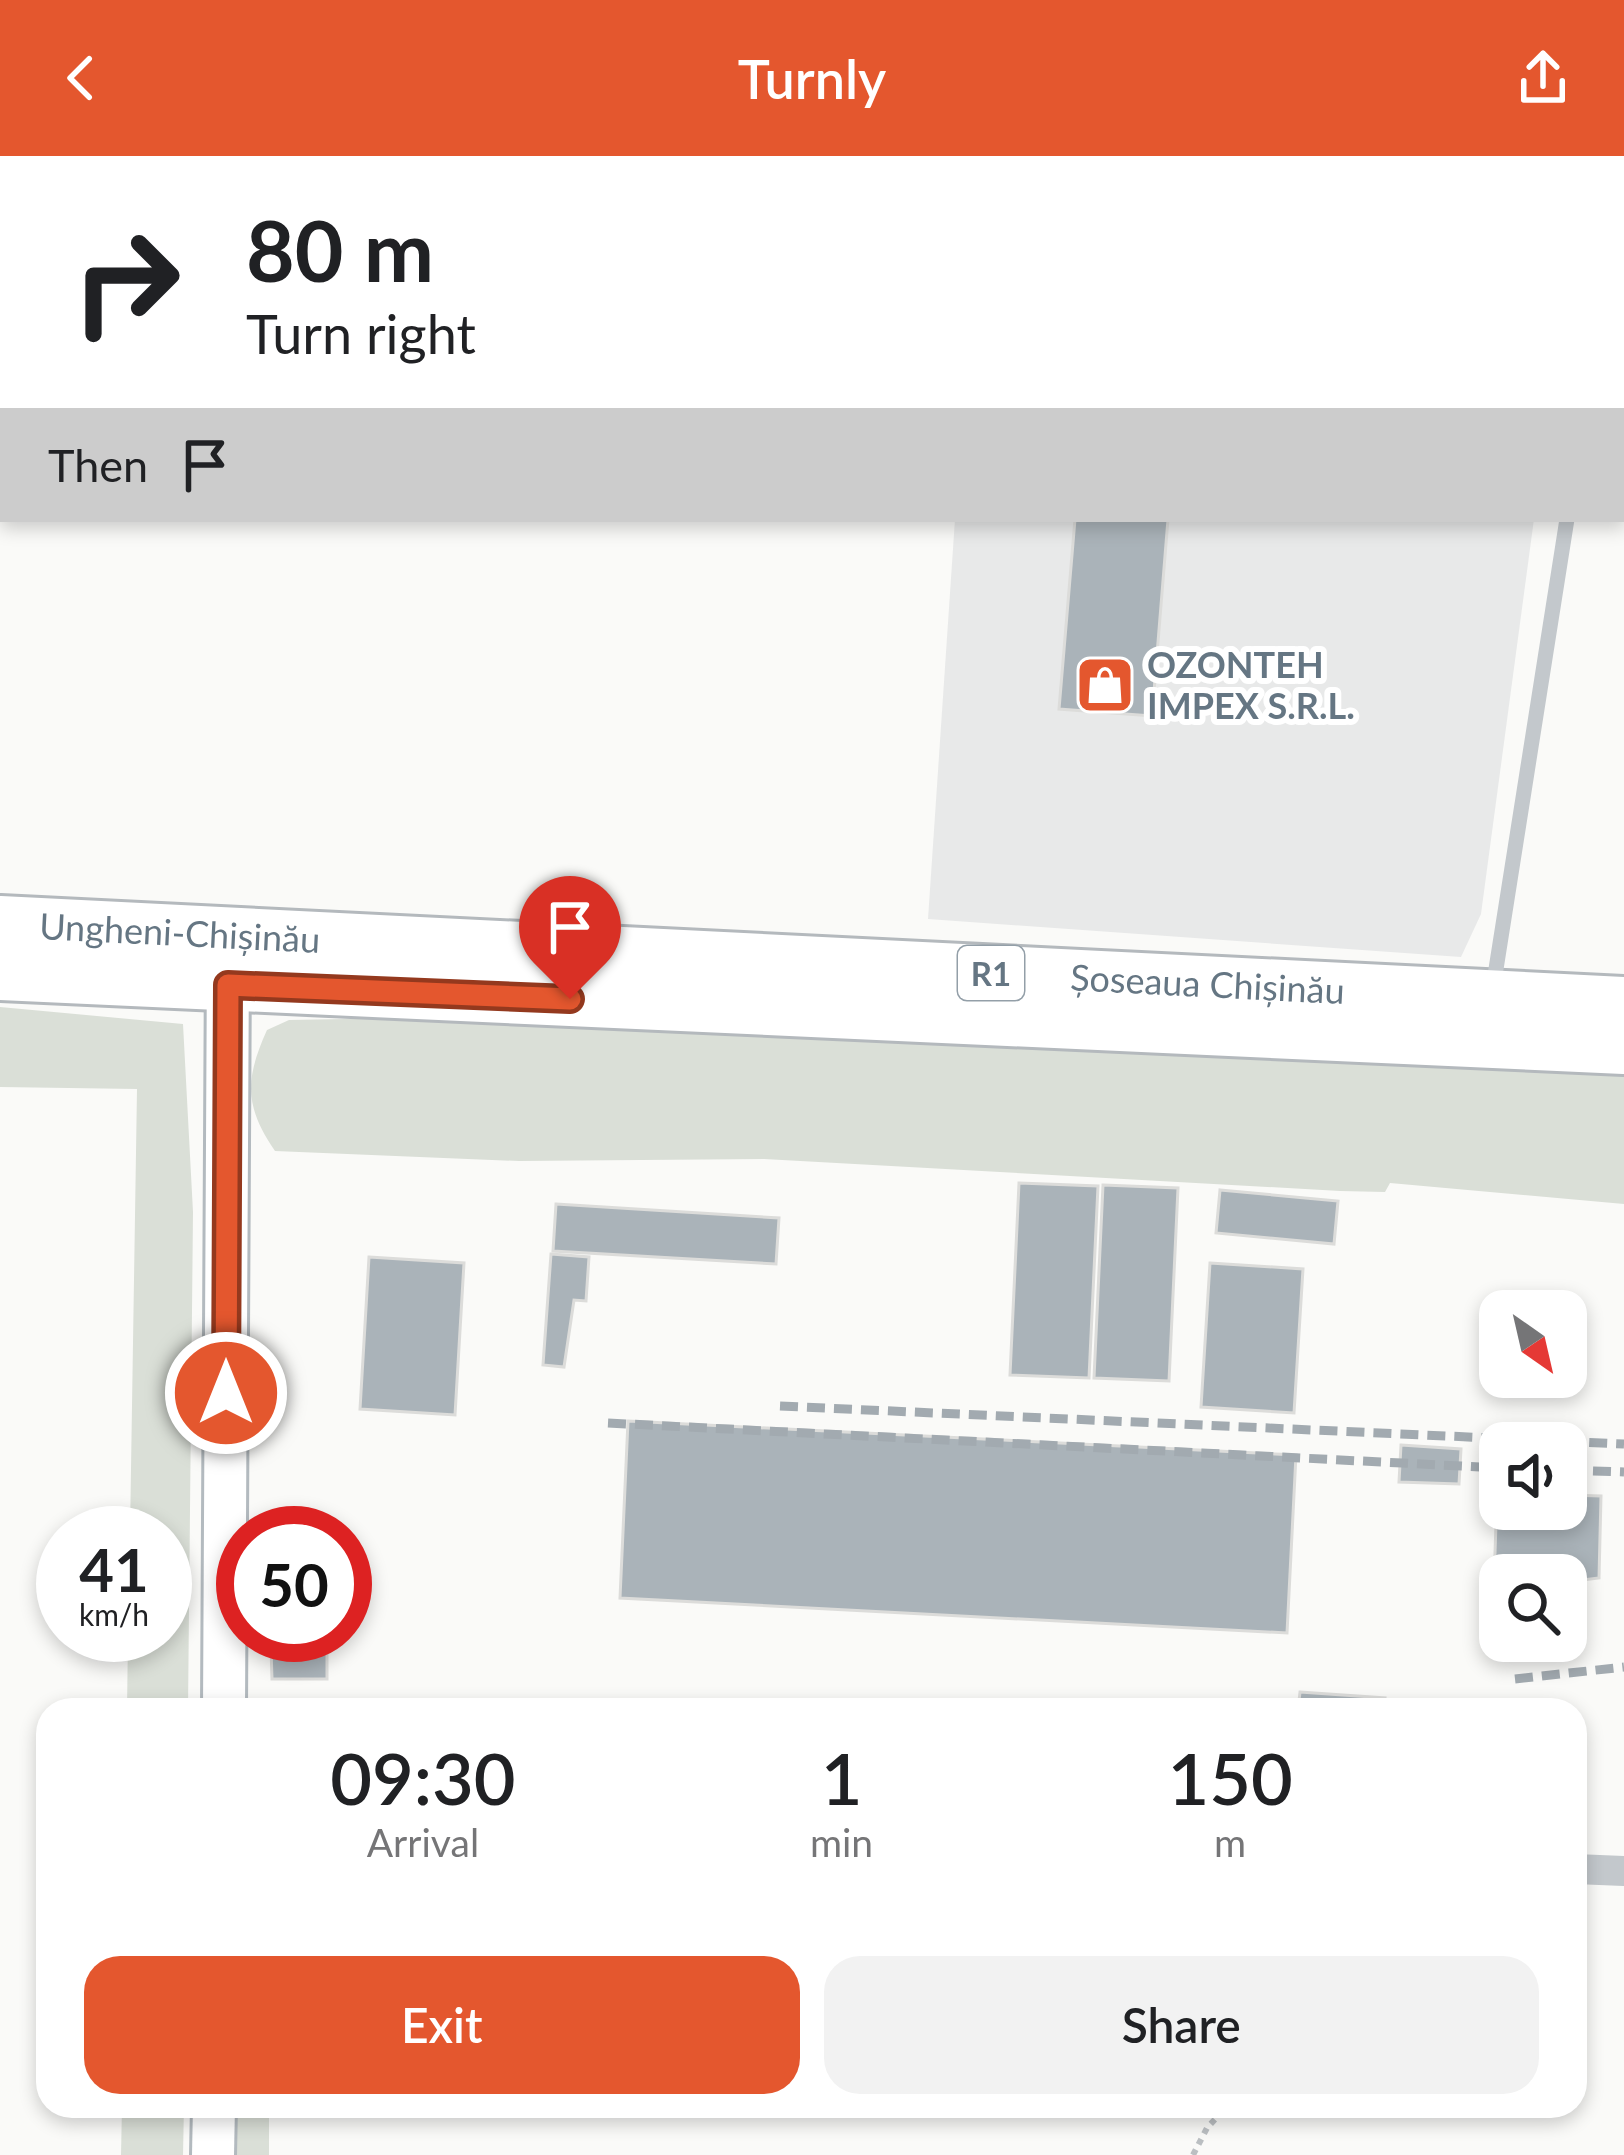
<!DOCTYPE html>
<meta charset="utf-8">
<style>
body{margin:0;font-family:Lato,sans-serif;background:#f2f2f2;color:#202124;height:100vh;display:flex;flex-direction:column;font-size:45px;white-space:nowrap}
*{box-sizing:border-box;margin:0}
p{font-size:39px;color:#757577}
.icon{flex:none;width:66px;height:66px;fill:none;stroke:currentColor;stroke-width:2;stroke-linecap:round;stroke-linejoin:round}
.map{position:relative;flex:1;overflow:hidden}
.details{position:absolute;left:36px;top:1542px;width:1551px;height:420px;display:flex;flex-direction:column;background:#fff;border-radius:36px;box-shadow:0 6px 18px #0003}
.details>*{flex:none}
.hud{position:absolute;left:0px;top:0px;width:1626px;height:366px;box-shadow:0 6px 18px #0003;background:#fff;color:#202124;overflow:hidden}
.needle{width:78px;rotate:146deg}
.fabs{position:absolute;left:1479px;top:1134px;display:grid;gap:24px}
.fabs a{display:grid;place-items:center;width:108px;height:108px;border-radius:24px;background:#fff;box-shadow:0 6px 18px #0003;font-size:60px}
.speed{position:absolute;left:36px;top:1350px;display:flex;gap:24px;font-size:60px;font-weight:700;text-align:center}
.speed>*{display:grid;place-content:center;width:156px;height:156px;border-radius:50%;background:#fff;box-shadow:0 6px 18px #0003;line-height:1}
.speed small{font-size:30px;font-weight:400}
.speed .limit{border:18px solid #d22;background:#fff;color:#111}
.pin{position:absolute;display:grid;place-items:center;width:102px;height:102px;color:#fff;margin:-123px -51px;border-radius:50% 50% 50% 0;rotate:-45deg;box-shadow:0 0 12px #0007}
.pin .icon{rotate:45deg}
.me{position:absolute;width:132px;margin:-66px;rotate:0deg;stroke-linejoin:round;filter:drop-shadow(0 0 9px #0008)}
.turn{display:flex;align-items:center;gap:42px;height:252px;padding:0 48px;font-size:54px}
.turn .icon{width:156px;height:156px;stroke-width:2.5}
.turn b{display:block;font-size:84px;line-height:102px}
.then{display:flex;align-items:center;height:114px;padding:0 48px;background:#0003;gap:24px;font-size:45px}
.eta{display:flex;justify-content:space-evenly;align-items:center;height:204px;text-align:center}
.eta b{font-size:72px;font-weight:600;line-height:84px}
.cta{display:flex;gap:24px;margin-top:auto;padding:24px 48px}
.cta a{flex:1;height:138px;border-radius:36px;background:#e4572e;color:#fff;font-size:48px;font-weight:600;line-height:138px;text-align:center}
.cta a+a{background:#f2f2f2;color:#202124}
header{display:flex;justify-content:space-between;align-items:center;height:156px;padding:0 48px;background:#e4572e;color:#fff;font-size:54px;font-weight:600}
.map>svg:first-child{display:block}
</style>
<header><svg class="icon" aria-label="back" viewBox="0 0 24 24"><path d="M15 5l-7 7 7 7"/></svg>Turnly<svg class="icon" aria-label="share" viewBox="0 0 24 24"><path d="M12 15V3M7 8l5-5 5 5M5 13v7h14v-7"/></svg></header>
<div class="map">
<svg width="1624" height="1999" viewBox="0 0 1624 1999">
<rect width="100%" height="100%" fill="#fafaf8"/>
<polygon fill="#e8e9e9" points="955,363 1534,363 1481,758 1461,801 928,763"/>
<g fill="#dadfd7">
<polygon points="0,851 183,868 193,1056 188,1554 127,1554 128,1479 165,1479 165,1377 130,1377 137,933 0,931"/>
<path d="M 401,862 L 1034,889 L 1624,920 L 1624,1048 L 1390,1027 L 1385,1036 L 1340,1035 L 764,1003 L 519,1005 L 275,995 C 244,950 245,923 267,874 L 289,864 Z"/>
<polygon points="122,1950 184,1950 183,1999 121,1999"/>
<polygon points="237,1950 269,1950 269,1999 236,1999"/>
</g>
<g fill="#aab3b9" stroke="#dcdcda" stroke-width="3">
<polygon points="1075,363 1168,363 1152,560 1059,553"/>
<polygon points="1019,1027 1098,1030 1089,1222 1010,1219"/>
<polygon points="1103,1029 1178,1032 1169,1225 1094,1222"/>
<polygon points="1220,1034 1338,1045 1334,1088 1216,1077"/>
<polygon points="556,1048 779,1062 776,1108 553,1095"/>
<polygon points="551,1098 589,1101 586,1145 574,1144 564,1211 543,1209"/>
<polygon points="369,1101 464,1107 455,1259 360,1253"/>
<polygon points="1210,1107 1303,1113 1294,1257 1201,1251"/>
<polygon points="628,1265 1296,1299 1287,1477 620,1442"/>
<polygon points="1401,1289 1461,1293 1459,1328 1399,1326"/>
<polygon points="1497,1337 1500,1353 1566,1353 1566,1339 1601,1340 1599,1422 1566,1426 1566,1419 1500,1419 1500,1427 1494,1427"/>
<polygon points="327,1492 327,1523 272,1523 271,1493"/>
<polygon points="1300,1536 1385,1542 1384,1554 1298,1554"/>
</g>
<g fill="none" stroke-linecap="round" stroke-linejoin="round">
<defs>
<g id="secondary">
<polyline points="224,1554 228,799"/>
<polyline points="213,1999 214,1950"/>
</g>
<g id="highway">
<path id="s1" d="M 0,767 L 1624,848"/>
<polyline points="0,817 1624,891"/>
</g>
</defs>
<use href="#secondary" stroke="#b3babf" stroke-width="48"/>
<use href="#highway" stroke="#b4b9bd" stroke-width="60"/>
<g stroke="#bbbfc2" stroke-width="6" stroke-dasharray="6 6" stroke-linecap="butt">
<polyline points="1623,139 1624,137"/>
<polyline points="1193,1999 1207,1972 1227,1950"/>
</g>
<polyline stroke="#c3c8cc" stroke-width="15" points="1493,832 1567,363"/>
<polyline stroke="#c3c8cc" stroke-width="30" points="1575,1713 1624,1715"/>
<use href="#secondary" stroke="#fff" stroke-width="42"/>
<use href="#highway" stroke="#fff" stroke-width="54"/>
<g stroke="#a2aab0" stroke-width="9" stroke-dasharray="18 9" stroke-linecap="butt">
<polyline points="780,1250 1624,1288"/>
<polyline points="608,1267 1500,1312"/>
<polyline points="1566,1314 1624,1316"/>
<polyline points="1515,1523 1624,1511"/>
</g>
</g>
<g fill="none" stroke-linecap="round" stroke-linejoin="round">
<defs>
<polyline id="route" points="226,1237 228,829 570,843"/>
</defs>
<use href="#route" stroke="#94391e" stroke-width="30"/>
<use href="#route" stroke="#e4572e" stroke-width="21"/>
</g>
<defs>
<symbol id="shop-square" viewBox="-11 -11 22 22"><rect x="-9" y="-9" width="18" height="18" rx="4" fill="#e4572e" stroke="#fff"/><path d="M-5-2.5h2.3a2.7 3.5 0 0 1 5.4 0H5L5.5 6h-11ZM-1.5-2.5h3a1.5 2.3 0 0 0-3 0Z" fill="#fff"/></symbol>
</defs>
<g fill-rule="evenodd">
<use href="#shop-square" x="1072" y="496" width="66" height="66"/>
</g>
<g text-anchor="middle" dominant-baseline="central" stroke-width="12" stroke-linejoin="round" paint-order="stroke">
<rect fill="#fff" stroke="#939fa8" stroke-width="3" x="958" y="790" width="66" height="54" rx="9"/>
<g font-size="33" font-weight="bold" fill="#657683">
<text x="991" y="817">R1</text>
</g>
<g font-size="36" font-weight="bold" fill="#657683" stroke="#fff" text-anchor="start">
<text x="1147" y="508">OZONTEH<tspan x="1147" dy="41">IMPEX S.R.L.</tspan></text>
</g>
<g font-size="36" fill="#657683" stroke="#fff">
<text stroke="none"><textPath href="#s1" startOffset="180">Ungheni-Chișinău</textPath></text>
<text stroke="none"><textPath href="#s1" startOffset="1209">Șoseaua Chișinău</textPath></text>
</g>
</g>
</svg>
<div class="fabs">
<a><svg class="needle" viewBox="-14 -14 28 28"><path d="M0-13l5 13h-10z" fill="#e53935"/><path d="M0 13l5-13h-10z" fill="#757577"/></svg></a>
<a><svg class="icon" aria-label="sound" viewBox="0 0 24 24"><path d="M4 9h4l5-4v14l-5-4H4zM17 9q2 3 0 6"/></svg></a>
<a><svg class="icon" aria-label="search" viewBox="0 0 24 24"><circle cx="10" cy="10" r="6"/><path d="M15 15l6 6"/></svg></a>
</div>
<div class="speed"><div>41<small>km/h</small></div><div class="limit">50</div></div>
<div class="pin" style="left:570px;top:843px;background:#d93025"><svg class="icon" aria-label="arrive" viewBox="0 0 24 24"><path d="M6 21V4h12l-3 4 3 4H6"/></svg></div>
<svg class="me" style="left:226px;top:1237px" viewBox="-20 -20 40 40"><circle r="17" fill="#e4572e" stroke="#fff" stroke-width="3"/><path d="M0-11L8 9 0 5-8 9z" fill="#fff"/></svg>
<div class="hud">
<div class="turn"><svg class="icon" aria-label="right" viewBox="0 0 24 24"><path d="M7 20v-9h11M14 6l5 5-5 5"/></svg><div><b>80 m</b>Turn right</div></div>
<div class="then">Then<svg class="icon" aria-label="arrive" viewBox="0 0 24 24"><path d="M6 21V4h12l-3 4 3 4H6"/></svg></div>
</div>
<section class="details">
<div class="eta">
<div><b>09:30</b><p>Arrival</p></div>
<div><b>1</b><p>min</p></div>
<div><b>150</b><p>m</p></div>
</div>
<div class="cta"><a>Exit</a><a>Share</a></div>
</section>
</div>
